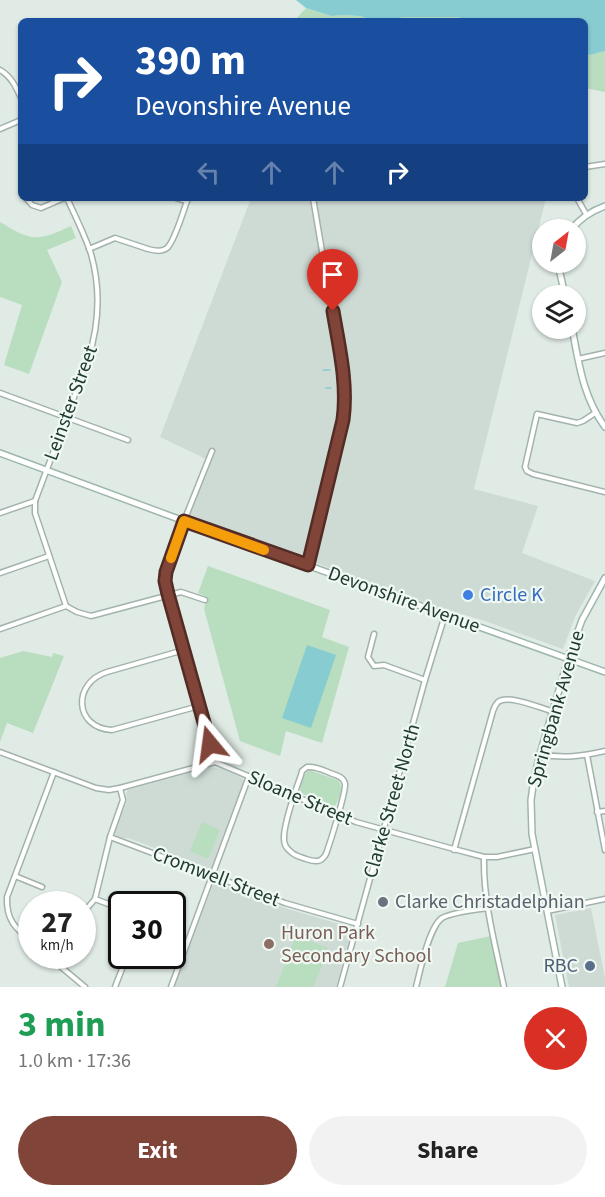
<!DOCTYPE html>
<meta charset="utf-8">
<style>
body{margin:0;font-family:"Source Sans 3",sans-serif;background:#f2f2f2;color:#222;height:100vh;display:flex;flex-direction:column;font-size:22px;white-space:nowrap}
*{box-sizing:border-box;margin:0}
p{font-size:20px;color:#767676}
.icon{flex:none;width:33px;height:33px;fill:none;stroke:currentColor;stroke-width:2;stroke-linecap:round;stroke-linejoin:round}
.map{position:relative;height:987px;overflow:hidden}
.panel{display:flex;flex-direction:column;background:#fff;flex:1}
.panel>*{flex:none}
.hud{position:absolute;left:18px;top:18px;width:570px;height:183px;border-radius:9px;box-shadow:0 2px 4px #0004;background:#1a4fa0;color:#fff;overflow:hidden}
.needle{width:39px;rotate:31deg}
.fabs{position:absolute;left:532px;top:219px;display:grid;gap:12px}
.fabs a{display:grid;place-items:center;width:54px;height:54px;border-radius:50%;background:#fff;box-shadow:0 2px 4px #0004;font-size:30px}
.speed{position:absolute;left:18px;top:891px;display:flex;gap:12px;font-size:30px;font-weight:700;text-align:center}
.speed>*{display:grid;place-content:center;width:78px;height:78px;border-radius:50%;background:#fff;box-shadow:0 2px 4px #0004;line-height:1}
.speed small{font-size:15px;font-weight:400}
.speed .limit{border:3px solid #111;border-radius:9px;background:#fff;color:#111}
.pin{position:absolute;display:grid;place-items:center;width:51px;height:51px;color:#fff;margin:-62px -26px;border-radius:50% 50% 50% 0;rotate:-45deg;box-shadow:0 0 6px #0007}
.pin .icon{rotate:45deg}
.me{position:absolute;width:66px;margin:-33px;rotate:344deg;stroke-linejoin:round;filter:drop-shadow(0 0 4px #0008)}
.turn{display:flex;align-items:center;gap:21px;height:126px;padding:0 18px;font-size:27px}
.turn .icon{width:78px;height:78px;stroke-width:2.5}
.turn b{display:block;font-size:42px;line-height:51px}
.lanes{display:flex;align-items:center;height:57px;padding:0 18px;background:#0003;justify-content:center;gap:30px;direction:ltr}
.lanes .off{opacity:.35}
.round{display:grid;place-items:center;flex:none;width:63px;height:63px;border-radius:32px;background:#f2f2f2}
.head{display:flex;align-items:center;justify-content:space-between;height:102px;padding:0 18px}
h1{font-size:36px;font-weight:700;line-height:45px;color:#1e9e55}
.button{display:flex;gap:12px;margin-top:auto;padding:12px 18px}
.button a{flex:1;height:69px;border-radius:36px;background:#804439;color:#fff;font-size:24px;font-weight:700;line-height:69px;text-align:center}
.button a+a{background:#f2f2f2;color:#222}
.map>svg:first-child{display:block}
</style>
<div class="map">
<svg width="605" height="987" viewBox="0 0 605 987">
<rect width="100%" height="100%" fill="#e0ebe5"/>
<g fill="#cedbd4">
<polygon points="251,198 546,198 474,489 538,506 522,553 595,581 575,617 563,649 482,620 437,607 189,517 190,513 212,457 206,459 160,437"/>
<polygon points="210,767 222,769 242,778 244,782 211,869 207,870 195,866 190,861 128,838 121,838 116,836 115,832 127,801 126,793 128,790"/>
<polygon points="215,882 288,909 350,927 352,931 336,987 174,987 213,884"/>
<polygon points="591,908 605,978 605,987 569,987 555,915"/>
</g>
<g fill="#b8ddbf">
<polygon points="306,8 330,16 343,15 360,16 375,21 294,21"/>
<polygon points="403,17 460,17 461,21 389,21"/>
<polygon points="605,51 605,92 585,88 585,53 590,55"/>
<path d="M 0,222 C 31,241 37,242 71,226 L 76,238 L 47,250 L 62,282 L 29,374 L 4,365 L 22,305 L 0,297 Z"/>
<polygon points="208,566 330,610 322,637 349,647 322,743 286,731 280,756 240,741 204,609 207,597 198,593"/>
<polygon points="23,651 52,657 53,653 64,656 33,733 7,723 0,742 0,658"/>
<path d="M 309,770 L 337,780 C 345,786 339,799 335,806 L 332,807 L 301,793 C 299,786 303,774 309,770 Z"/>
<polygon points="202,822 220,830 208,859 190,851"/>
<polygon points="296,935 329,949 313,987 276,987"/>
<polygon points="491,936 501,987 445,987 458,943"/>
</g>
<g fill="#87ccd1">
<polygon points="296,0 605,0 605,51 590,55 585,53 585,21 461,21 460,17 403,17 389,21 375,21 360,16 343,15 331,16 306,8"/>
<polygon points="307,645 336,655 311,728 282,718"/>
</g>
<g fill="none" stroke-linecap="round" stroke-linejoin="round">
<g stroke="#87ccd1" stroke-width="1.5">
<polyline points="323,370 330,370"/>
<polyline points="326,388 331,388"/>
</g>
<defs>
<g id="minor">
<path d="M 0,70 C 11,76 16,87 21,98"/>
<polyline points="0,129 21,120"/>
<polyline points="585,167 605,164"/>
<polyline points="26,198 32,205 41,208 64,198"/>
<polyline points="176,198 187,201"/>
<polyline points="577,198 586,214"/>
<path d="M 89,249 L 115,238 L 148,249 C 155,251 162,252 167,248 C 175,241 184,209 188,198"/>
<polyline points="578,359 605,353"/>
<polyline points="0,393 128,440"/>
<polyline points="595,413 583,421 577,423 537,414 525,467 527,471 533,474 605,492"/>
<polyline points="212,451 184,521 165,577 215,762"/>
<polyline points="0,513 35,501"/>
<polyline points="308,565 343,420 345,406 344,381 313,198"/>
<polyline points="0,573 49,556"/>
<path d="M 66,606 L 35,513 L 35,501 L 88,360 C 99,325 101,289 91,254 C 85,235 75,216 67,198"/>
<polyline points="0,629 66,606 77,612 91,616 181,592 205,600"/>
<polyline points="374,634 368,657 374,666 384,665 425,680"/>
<path d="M 184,650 L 107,672 C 72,683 74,728 112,730 L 199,706"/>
<polyline points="0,752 96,788 109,790 120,788 215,762 356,822 450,848 484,857 497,857 535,849"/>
<path d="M 540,754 C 563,759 583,756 605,751"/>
<polyline points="587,755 605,850"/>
<path d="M 307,767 C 316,766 323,770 330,773 C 336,775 344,777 345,784 C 346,792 330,843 326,854 C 321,863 315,862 306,859 C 301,857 294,856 290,851 C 286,848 284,843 284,839 C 283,826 296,789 301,775 L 302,771 Z"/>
<polyline points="597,812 605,811"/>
<polyline points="110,837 285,903 358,924"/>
<path d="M 454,850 L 493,711 C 494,708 495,705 498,702 C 508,694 540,708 552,711"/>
<path d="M 484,857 C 483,901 495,944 504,987"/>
<polyline points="15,876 42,887"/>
<polyline points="95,899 122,909"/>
<polyline points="547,911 605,899"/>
<polyline points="82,914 95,899 110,837 123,800 120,788"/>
<path d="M 32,942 C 15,928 6,920 7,897 L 54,772"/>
<polyline points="48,956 85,987"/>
<polyline points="115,987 127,956"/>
<polyline points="171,987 249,776"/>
<polyline points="340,987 425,680 445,615"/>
<path d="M 416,987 C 420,971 429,927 442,918 C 453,912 475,910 488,908"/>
</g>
<g id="secondary">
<path d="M 571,230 C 580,218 591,211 605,206"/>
<polyline points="560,262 560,273 565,296"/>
<path d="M 572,328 C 579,364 583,397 605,427"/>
<polyline points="0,453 184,521 605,672"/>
<polyline points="562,987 532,834 531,800 534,779 540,754 570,653 582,620 605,578"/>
</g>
</defs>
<use href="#minor" stroke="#a3b3ac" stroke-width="7"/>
<use href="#secondary" stroke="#9eb7ac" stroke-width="8"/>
<use href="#minor" stroke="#fff" stroke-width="4"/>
<use href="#secondary" stroke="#fff" stroke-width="5"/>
</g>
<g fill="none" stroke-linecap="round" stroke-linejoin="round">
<defs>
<path id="route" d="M 210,744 L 168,594 L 165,581 L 166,572 L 184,521 L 308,565 L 343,420 C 348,383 339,347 333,311"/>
</defs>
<use href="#route" stroke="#532c25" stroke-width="15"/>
<use href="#route" stroke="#804439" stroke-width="10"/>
<polyline stroke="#f59e0b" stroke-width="10" points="171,558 184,521 264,550"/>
</g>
<circle fill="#3f7fe0" stroke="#f0f8f3" stroke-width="2" cx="468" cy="595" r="6"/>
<circle fill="#6b7280" stroke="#f0f8f3" stroke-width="2" cx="383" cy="902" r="6"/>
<circle fill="#8d6e63" stroke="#f0f8f3" stroke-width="2" cx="269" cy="944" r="6"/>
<circle fill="#5c6f8a" stroke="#f0f8f3" stroke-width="2" cx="590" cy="966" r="6"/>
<g text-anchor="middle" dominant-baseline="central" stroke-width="4.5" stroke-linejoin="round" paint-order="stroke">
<g font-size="20" fill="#203b32" stroke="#f0f8f3">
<text transform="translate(71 403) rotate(-70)">Leinster Street</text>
<text transform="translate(404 600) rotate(20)">Devonshire Avenue</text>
<text transform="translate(556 709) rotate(-74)">Springbank Avenue</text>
<text transform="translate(300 798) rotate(23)">Sloane Street</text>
<text transform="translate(392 801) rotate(-74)">Clarke Street North</text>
<text transform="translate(216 877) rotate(21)">Cromwell Street</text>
</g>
<g font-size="20" fill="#366cbe" stroke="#f0f8f3" text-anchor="start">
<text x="480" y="595">Circle K</text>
</g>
<g font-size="20" fill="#5b616d" stroke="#f0f8f3" text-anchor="start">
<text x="395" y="902">Clarke Christadelphian</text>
</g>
<g font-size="20" fill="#785e54" stroke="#f0f8f3" text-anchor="start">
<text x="281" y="933">Huron Park<tspan x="281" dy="23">Secondary School</tspan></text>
</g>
<g font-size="20" fill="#4e5e75" stroke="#f0f8f3" text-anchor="end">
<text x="578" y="966">RBC</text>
</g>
</g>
</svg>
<div class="fabs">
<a><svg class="needle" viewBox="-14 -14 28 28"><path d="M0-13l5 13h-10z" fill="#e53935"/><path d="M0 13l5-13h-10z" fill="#767676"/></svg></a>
<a><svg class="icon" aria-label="layers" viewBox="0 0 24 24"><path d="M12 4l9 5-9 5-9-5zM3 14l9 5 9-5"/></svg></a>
</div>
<div class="speed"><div>27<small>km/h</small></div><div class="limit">30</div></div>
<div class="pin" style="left:333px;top:311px;background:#d93025"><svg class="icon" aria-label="arrive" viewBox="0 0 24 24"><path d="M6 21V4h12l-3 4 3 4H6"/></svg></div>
<svg class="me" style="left:210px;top:744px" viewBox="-20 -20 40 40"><path d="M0-17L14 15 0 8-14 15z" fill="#804439" stroke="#fff" stroke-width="4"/></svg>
<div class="hud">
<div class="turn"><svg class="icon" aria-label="right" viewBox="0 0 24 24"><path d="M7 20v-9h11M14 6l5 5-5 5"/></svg><div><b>390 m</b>Devonshire Avenue</div></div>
<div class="lanes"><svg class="icon off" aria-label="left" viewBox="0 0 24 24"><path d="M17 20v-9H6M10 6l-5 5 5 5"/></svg><svg class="icon off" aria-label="ahead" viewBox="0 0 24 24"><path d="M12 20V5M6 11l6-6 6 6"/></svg><svg class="icon off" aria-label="ahead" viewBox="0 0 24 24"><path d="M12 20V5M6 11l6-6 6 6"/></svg><svg class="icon" aria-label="right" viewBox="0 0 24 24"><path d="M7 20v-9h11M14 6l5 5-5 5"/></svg></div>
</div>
</div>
<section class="panel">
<div class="head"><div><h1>3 min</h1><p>1.0 km · 17:36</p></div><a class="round" style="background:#d93025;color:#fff"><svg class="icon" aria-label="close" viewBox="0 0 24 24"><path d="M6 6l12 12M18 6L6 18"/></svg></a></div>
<div class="button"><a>Exit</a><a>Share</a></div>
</section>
